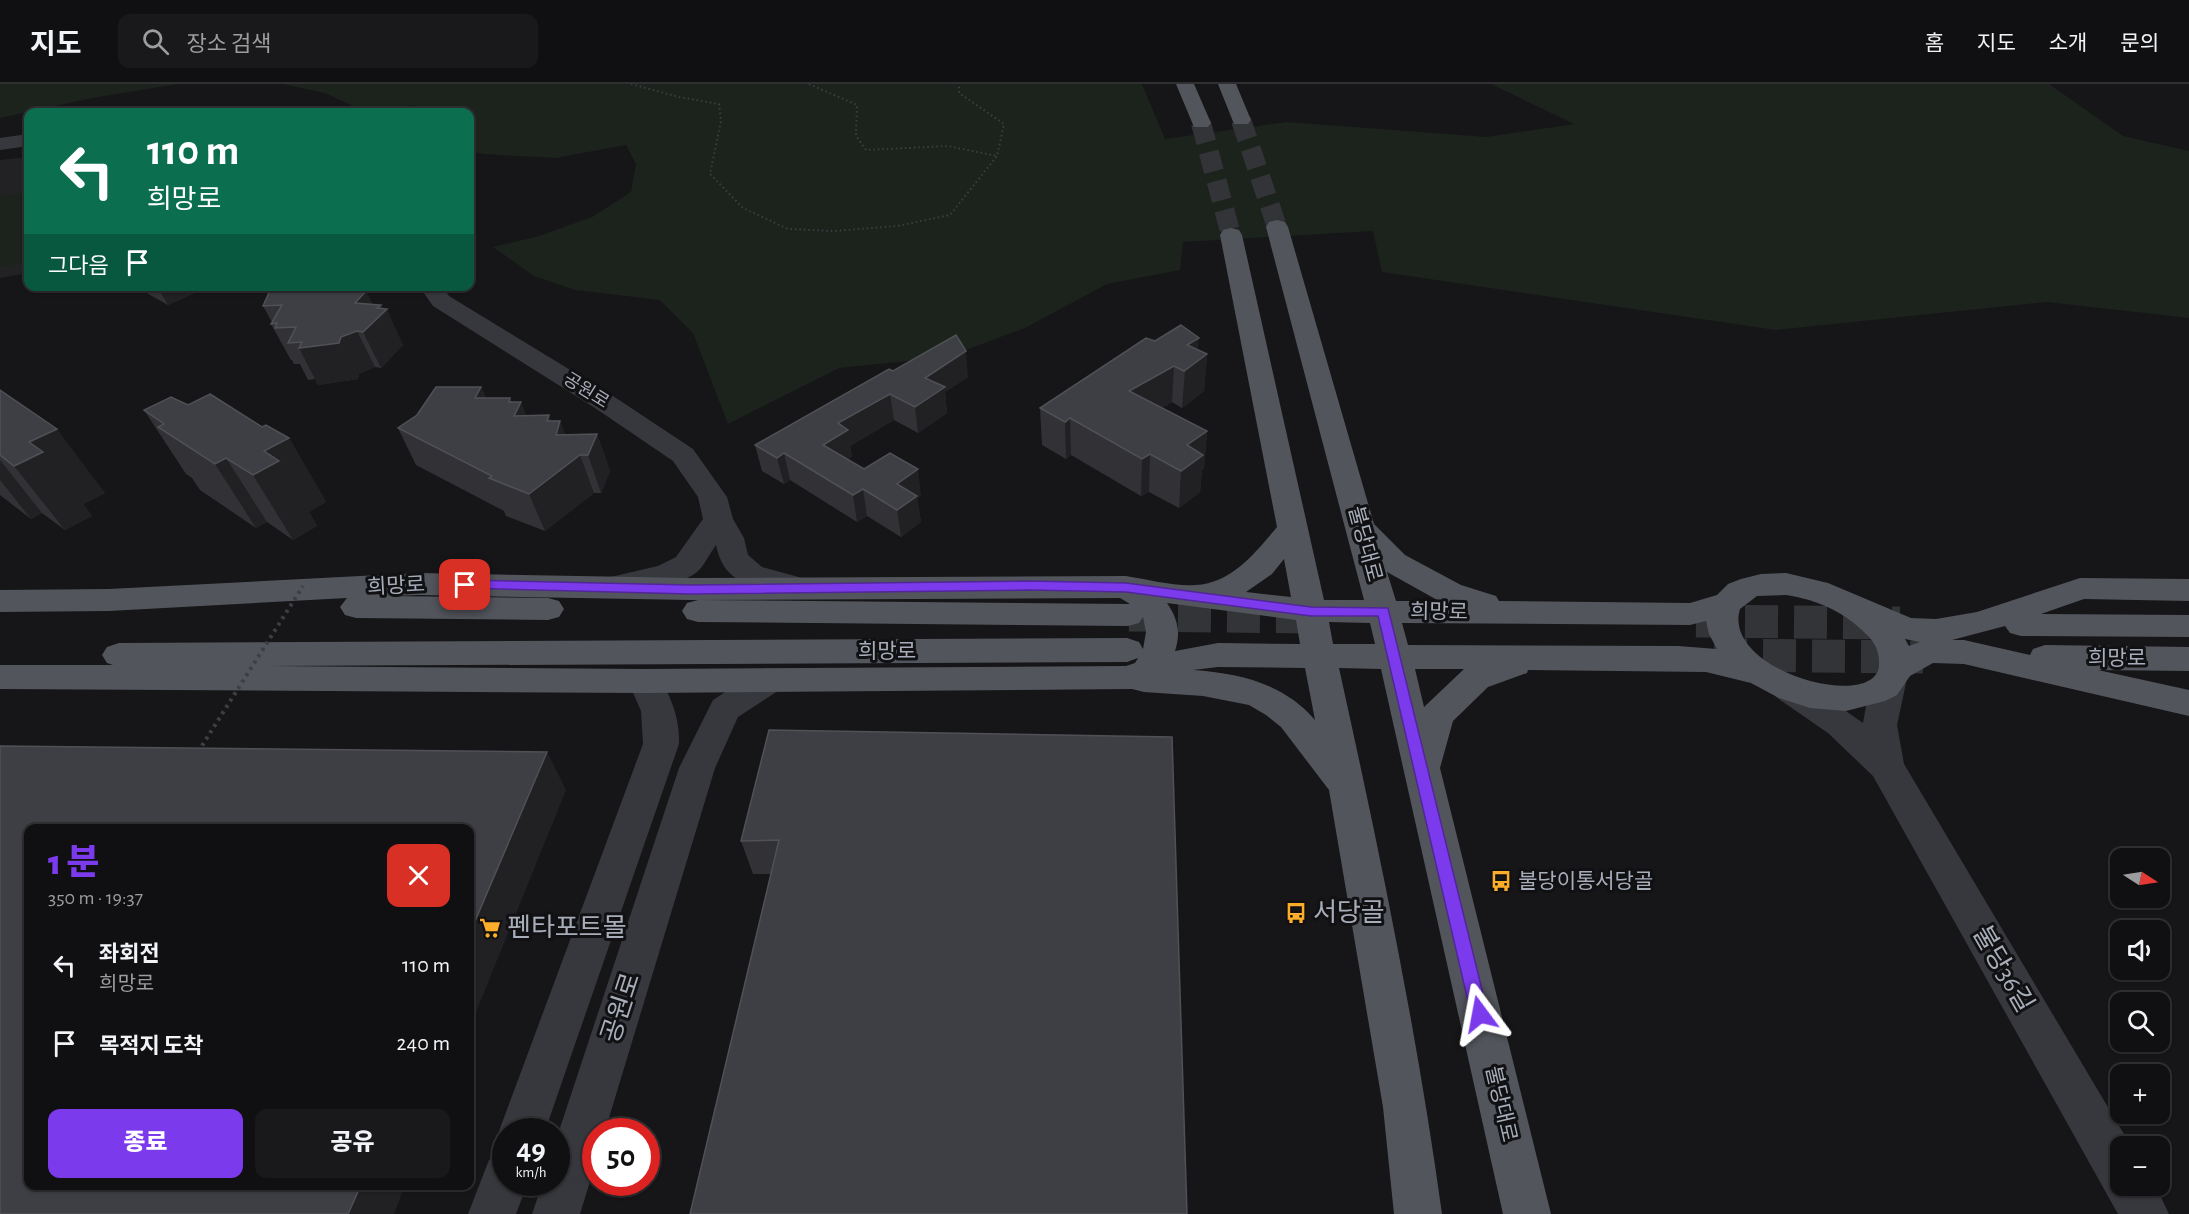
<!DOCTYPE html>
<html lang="ko">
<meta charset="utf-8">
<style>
body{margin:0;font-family:"Alegreya Sans","Noto Sans KR",sans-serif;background:#19191b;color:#f1f3f6;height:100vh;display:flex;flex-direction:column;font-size:22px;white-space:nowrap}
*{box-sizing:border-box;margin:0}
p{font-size:20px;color:#9c9d9f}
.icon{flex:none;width:33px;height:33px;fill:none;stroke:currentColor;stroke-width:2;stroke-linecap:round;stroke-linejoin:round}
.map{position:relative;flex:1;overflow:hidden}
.drawer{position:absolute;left:24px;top:740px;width:450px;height:366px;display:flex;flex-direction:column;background:#101012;border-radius:12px;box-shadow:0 2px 4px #0004,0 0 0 2px #303032}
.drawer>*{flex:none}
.guide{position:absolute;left:24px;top:24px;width:450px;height:183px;border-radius:12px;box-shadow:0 2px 4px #0004,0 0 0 2px #303032;background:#0b6e4f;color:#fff;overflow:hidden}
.needle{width:39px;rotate:102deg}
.buttons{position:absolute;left:2110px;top:764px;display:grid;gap:12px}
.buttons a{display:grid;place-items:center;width:60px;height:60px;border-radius:12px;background:#101012;box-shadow:0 2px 4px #0004,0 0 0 2px #303032;font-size:30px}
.speed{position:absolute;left:492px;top:1034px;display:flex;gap:12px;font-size:30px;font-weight:700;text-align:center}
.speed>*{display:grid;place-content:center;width:78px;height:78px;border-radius:50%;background:#101012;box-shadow:0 2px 4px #0004,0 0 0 2px #303032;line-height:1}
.speed small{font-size:15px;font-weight:400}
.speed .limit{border:9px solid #d22;background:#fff;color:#111}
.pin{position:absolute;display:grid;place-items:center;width:51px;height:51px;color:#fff;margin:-26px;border-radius:12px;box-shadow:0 3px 9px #0006}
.me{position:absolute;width:66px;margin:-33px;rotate:347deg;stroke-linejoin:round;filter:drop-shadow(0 0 4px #0008)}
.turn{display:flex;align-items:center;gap:21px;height:126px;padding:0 24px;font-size:27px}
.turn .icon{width:78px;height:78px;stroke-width:2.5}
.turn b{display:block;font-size:42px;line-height:51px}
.then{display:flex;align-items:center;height:57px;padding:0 24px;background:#0003;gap:12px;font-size:22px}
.round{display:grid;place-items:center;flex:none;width:63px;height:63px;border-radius:12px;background:#19191b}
.head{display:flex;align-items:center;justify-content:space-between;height:102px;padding:0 24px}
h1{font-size:36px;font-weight:800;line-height:45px;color:#7c3aed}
.primary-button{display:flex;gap:12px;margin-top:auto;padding:12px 24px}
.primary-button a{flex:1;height:69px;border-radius:12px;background:#7c3aed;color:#fff;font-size:24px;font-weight:800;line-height:69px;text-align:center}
.primary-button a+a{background:#19191b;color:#f1f3f6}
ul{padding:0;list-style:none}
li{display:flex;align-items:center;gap:18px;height:78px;padding:0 24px}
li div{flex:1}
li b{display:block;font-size:22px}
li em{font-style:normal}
header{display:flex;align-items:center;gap:36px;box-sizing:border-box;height:84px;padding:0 30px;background:#101012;border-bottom:2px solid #303032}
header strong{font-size:28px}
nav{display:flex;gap:33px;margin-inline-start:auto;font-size:21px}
.search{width:420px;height:54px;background:#19191b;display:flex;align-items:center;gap:15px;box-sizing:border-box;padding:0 21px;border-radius:12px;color:#9c9d9f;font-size:22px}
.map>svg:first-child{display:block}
</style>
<header>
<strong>지도</strong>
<div class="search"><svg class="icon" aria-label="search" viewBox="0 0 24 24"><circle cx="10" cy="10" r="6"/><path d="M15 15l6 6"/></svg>장소 검색</div>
<nav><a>홈</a><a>지도</a><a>소개</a><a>문의</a></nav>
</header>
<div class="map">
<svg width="2189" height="1130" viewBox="0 0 2189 1130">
<rect width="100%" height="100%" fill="#161618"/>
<polygon fill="#222225" points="28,73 28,189 0,194 0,76"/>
<g fill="#1b231c">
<polygon points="0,0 178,0 92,14 0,34"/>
<polygon points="282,0 1142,0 1165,55 1287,38 1486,53 1574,40 1491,0 2049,0 2123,52 2189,67 2189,234 2047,218 1776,246 1382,188 1373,147 1183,158 1180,186 1107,200 1025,244 947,273 839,284 728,340 693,249 660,216 575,206 534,192 493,163 539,152 592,133 631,108 636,80 626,61 555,74 483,70 470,67 470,28 435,28 414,21 364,27 325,9"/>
<polygon points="28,108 28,178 0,183 0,113"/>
</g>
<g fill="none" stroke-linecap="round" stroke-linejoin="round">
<g stroke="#333438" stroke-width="20" stroke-dasharray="20 10" stroke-linecap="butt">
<polyline points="1241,36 1277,143"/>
<polyline points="1201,39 1231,151"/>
</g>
<g stroke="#333438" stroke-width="33" stroke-dasharray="33 16" stroke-linecap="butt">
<polyline points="1129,531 1315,533"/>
<polyline points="1696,537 1900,539"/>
<polyline points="1714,571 1923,573"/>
</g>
<g stroke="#3c3f44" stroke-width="2" stroke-dasharray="1.5 3" stroke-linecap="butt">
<polyline points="631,0 679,13 719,20 721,37 710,90 743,124 788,145 834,147 897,142 950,131 997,72 1004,40 959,9 959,0"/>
<polyline points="809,0 857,21 856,52 866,66 948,62 997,72"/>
</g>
<g fill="#36383d" fill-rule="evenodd">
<polygon points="28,50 28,62 0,66 0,54"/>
<path d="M 419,202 L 442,202 L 449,212 L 613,312 L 693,365 L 727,413 L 733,435 L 744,454 L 748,471 L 762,483 L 806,495 L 811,503 L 806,511 C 793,514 783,510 769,507 C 740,499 723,493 716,461 C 710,469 704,482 697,488 C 679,502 623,517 602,511 L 597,503 L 602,495 L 658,482 L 676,473 L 703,435 L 698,413 L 673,377 L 595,324 L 433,222 Z"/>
<polygon points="769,584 781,587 786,596 781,605 738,633 715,684 605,1047 596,1047 596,1078 580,1130 532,1130 543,1098 556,1098 556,1056 679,684 713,616 757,587"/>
<path d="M 645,585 L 657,588 C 670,612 680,632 679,660 L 545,1047 L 506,1047 L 506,1062 L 499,1047 L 643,660 L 641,627 L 628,597 L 633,588 Z"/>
<polygon points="1889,586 1901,590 1906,599 1897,641 1904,680 2131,1062 2121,1062 2121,1101 2155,1101 2169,1130 2118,1130 1873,692 1828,649 1776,613 1771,604 1776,595 1788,591 1800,595 1863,639 1868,611 1877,590"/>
<polygon points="506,1070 506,1098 528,1098 516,1130 468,1130 489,1076"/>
</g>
<g fill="#52555c" fill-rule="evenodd">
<polygon points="1176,0 1194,0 1211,39 1208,43 1194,43"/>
<polygon points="1218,0 1236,0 1251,36 1248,40 1234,40"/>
<path d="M 1277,136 L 1285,138 L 1288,143 L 1374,440 L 1405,471 L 1461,501 L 1496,512 L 1499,517 L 1690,519 L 1717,511 L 1728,500 L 1741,495 L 1761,490 L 1786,489 L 1828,499 L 1911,534 L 1936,535 L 1977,528 L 2080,494 L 2189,495 L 2189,517 L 2084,515 L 2041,530 L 2189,531 L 2189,553 L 2021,552 L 2010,549 L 2005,542 L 1952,556 L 1964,556 L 2030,571 L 2033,565 L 2045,561 L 2189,563 L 2189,587 L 2098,586 L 2189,606 L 2189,632 L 1964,580 L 1933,579 L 1910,592 L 1897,611 L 1885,617 L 1846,627 L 1810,624 L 1779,614 L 1751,599 L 1706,588 L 1528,586 L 1527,589 L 1488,603 L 1453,637 L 1440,684 L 1551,1130 L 1503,1130 L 1381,585 L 1339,584 C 1379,765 1417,947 1442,1130 L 1394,1130 L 1383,1023 L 1329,706 L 1281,643 L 1266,631 L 1249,621 L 1203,612 L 1144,608 L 1132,605 L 645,609 L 0,605 L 0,581 L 113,581 L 107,579 L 102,571 L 107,563 L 119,559 L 1127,554 L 1139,558 L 1143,565 L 1146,548 L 1143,533 L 1139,539 L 1128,542 L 698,538 L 687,535 L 682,527 L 687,519 L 698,516 L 1130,520 L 1120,514 L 690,516 L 418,511 L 388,512 L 548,514 L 559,517 L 564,525 L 559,533 L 548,536 L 356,534 L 345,531 L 340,523 L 347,514 L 109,527 L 0,528 L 0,506 L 109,505 L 418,489 L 690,494 L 1126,492 C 1145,495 1177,503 1196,501 C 1232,499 1256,468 1277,443 L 1220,151 L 1223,146 L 1231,144 L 1239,146 L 1242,151 L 1324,516 L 1364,516 L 1266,143 L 1269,138 ZM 1284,475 L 1291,513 L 1246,508 L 1272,490 ZM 1387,488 L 1439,517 L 1440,517 L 1396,517 ZM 1786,511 C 1819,516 1847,529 1870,554 C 1876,561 1879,569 1879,579 C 1881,630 1721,588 1740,525 L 1757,512 ZM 1167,519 L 1296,536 L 1300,560 L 1218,559 L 1175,567 C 1181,549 1178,535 1167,519 ZM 1706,537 L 1709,550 L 1717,565 L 1678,562 L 1408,561 L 1402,539 L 1690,541 ZM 1329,538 L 1370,539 L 1375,560 L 1333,560 ZM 1905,555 L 1920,558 L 1909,562 ZM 1138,574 L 1135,579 L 1126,582 L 645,585 L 268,582 L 1127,578 ZM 1218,583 L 1305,584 L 1315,636 C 1285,600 1239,589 1193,586 ZM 1415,585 L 1464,585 L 1424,623 Z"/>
</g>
<polyline stroke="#3c3f44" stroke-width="4" stroke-dasharray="3 4.5" stroke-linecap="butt" points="198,668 303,502"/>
</g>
<g fill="#323236">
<polygon points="140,202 210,202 168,221 143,207"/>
<polygon points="359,202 361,207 366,207 372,220 381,221 403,261 381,284 375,283 359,290 358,295 318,301 315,295 308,296 300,280 294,280 292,276 291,276 271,240 272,238 263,222"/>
<polygon points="1155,257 1207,270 1204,307 1182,324 1172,318 1162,324 1207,347 1204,384 1202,386 1200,408 1179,424 1149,408 1141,412 1071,371 1066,375 1042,361 1040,324"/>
<polygon points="893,287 968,293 945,308 947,329 918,349 894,336 850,362 852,372 847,376 864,385 921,412 917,414 921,438 901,453 867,432 857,438 790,396 784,400 762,387 755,361"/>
<polygon points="481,303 486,314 510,314 512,318 526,332 549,331 551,337 560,337 565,351 597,350 610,387 601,409 594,409 545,447 506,432 504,427 416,381 398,344"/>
<polygon points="0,306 105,409 83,420 92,432 65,446 42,429 31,435 0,411"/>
<polygon points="188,321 262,343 289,354 326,418 309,428 317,442 293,456 267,438 256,444 200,406 192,394 186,390 144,326"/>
<polygon points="769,646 1187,1130 771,790 753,790 741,757"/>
</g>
<g fill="#212124">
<polygon points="157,202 210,202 168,221"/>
<polygon points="359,202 363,211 366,207 378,233 377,224 381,221 384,228 387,225 403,261 381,284 363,248 355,219 355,206"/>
<polygon points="357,247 375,283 359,290 358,295 318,301 299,264 341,253"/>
<polygon points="1199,254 1197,277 1207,270 1204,307 1182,324 1187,261"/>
<polygon points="966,267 968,293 945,308 947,329 918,349 915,323 925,294"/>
<polygon points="1174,282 1172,318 1128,344 1129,307"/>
<polygon points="481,303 497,340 475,314"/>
<polygon points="890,310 894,336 850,362 852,372 829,388 823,361 838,339"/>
<polygon points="510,314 516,328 521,318 536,355 529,369 509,318"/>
<polygon points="549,331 556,350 560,337 574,374 580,371 594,409 545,447 529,410"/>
<polygon points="1070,334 1071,371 1066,375 1065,338"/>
<polygon points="57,345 105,409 83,420 92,432 65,446 14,382 29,358"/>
<polygon points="1207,347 1204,384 1202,386 1200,408 1179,424 1181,387 1187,361"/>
<polygon points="597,350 610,387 601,409 588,371"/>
<polygon points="289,354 326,418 309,428 317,442 293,456 253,391 264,367"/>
<polygon points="784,369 790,396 784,400 777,374"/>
<polygon points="1150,370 1149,408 1141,412 1142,375"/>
<polygon points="226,374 267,438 256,444 215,380"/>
<polygon points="0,376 42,429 31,435 0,396"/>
<polygon points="918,385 921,412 917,414 921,438 901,453 897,426 897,400"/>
<polygon points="863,405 867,432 857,438 853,411"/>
<polygon points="547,668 566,706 470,943 470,849"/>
<polygon points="361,1101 405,1101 394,1130 348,1130"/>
</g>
<g fill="#3e3f44" stroke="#4f5156" stroke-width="1.5">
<polygon points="272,202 358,202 355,206 366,207 355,219 381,221 377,224 387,225 363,248 357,247 341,253 339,259 299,264 302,258 288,259 296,243 275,244 277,239 271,240 282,221 263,222"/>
<polygon points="1181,241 1199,254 1187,261 1207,270 1184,287 1174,282 1129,307 1207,347 1187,361 1203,371 1181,387 1150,370 1142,375 1070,334 1065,338 1040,324 1146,254 1155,257"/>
<polygon points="956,251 966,267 925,294 945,303 915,323 890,310 838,339 848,346 823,361 864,385 890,369 918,385 897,400 917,412 897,426 863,405 853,411 784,369 777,374 755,361 889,285 893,287"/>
<polygon points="436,303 481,303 475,314 510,314 509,318 521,318 514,332 549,331 547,337 560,337 556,351 597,350 588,371 580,371 529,410 489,394 492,392 398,344 417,331"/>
<polygon points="0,306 57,345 29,358 43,368 14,382 0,371"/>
<polygon points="210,310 262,343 266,341 289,354 264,367 279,377 253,391 226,374 215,380 158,343 164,340 144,326 171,313 188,321"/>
<polygon points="769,646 1172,653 1187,1130 690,1130 779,756 741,757"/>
<polygon points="0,662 547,668 470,849 470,744 28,744 28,1101 361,1101 348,1130 0,1130"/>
</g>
<polygon fill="#7c3aed" stroke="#51269a" stroke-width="1.5" points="465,496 690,501 1030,497 1126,499 1311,523 1388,524 1488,930 1486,935 1480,938 1473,935 1471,930 1378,532 1311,532 1126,508 1030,506 690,510 460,504 459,501"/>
<defs>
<symbol id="bus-bare" viewBox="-9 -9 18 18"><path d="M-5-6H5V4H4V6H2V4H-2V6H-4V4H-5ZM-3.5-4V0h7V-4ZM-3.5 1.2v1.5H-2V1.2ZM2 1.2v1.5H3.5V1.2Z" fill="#fcad29" stroke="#111113" stroke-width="2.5" paint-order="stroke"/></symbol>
<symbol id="supermarket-bare" viewBox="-9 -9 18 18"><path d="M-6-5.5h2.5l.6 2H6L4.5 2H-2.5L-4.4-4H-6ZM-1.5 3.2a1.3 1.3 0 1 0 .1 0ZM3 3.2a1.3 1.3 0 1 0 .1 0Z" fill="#fcad29" stroke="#111113" stroke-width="2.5" paint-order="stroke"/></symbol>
</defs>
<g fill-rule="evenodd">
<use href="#bus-bare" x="1486" y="782" width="30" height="30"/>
<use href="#bus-bare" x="1281" y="814" width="30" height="30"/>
<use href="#supermarket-bare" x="475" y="829" width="30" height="30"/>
</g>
<g text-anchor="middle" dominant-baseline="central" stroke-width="6" stroke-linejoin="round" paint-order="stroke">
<g font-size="18" fill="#a7adb9" stroke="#111113">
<text transform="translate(586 307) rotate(32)">공원로</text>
</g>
<g font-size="21" fill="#a7adb9" stroke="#111113">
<text transform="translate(1365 460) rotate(75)">불당대로</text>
<text transform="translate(396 502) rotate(-3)">희망로</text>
<text transform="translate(1439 528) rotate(1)">희망로</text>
<text x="887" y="567">희망로</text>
<text x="2117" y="574">희망로</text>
<text transform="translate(1501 1020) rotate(77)">불당대로</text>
</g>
<g font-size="21" fill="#a7adb9" stroke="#111113" text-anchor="start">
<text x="1518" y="797">불당이통서당골</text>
</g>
<g font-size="26" fill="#a7adb9" stroke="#111113" text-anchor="start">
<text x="1313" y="829">서당골</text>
<text x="507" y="844">펜타포트몰</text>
</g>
<g font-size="26" fill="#a7adb9" stroke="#111113">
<text transform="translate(2003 885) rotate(60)">불당36길</text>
<text transform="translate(621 924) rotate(-72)">공원로</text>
</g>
</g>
</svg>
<div class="buttons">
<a><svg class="needle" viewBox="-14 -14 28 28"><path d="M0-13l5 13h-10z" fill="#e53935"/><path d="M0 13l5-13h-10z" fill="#9c9d9f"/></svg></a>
<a><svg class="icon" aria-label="sound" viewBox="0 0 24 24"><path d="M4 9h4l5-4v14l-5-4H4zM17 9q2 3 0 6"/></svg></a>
<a><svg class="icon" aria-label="search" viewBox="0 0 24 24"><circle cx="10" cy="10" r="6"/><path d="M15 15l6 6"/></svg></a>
<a>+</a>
<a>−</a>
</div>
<div class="speed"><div>49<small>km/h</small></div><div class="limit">50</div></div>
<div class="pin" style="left:465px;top:501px;background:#d93025"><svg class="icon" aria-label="arrive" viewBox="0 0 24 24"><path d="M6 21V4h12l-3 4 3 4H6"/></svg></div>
<svg class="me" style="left:1480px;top:930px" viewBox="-20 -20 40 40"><path d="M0-17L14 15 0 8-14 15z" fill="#7c3aed" stroke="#fff" stroke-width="4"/></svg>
<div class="guide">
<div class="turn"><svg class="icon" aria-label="left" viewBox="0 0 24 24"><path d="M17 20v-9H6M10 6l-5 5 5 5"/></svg><div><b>110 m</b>희망로</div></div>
<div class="then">그다음<svg class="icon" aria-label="arrive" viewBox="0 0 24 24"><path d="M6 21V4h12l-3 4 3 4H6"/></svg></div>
</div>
<section class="drawer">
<div class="head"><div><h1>1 분</h1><p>350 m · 19:37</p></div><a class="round" style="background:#d93025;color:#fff"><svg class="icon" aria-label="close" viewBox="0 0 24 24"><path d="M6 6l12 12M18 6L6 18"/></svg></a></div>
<ul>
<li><svg class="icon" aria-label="left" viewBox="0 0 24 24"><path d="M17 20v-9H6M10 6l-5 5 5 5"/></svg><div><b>좌회전</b><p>희망로</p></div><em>110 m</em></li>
<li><svg class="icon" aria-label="arrive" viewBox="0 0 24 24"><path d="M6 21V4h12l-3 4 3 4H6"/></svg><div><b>목적지 도착</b></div><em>240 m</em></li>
</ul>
<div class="primary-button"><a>종료</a><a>공유</a></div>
</section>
</div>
